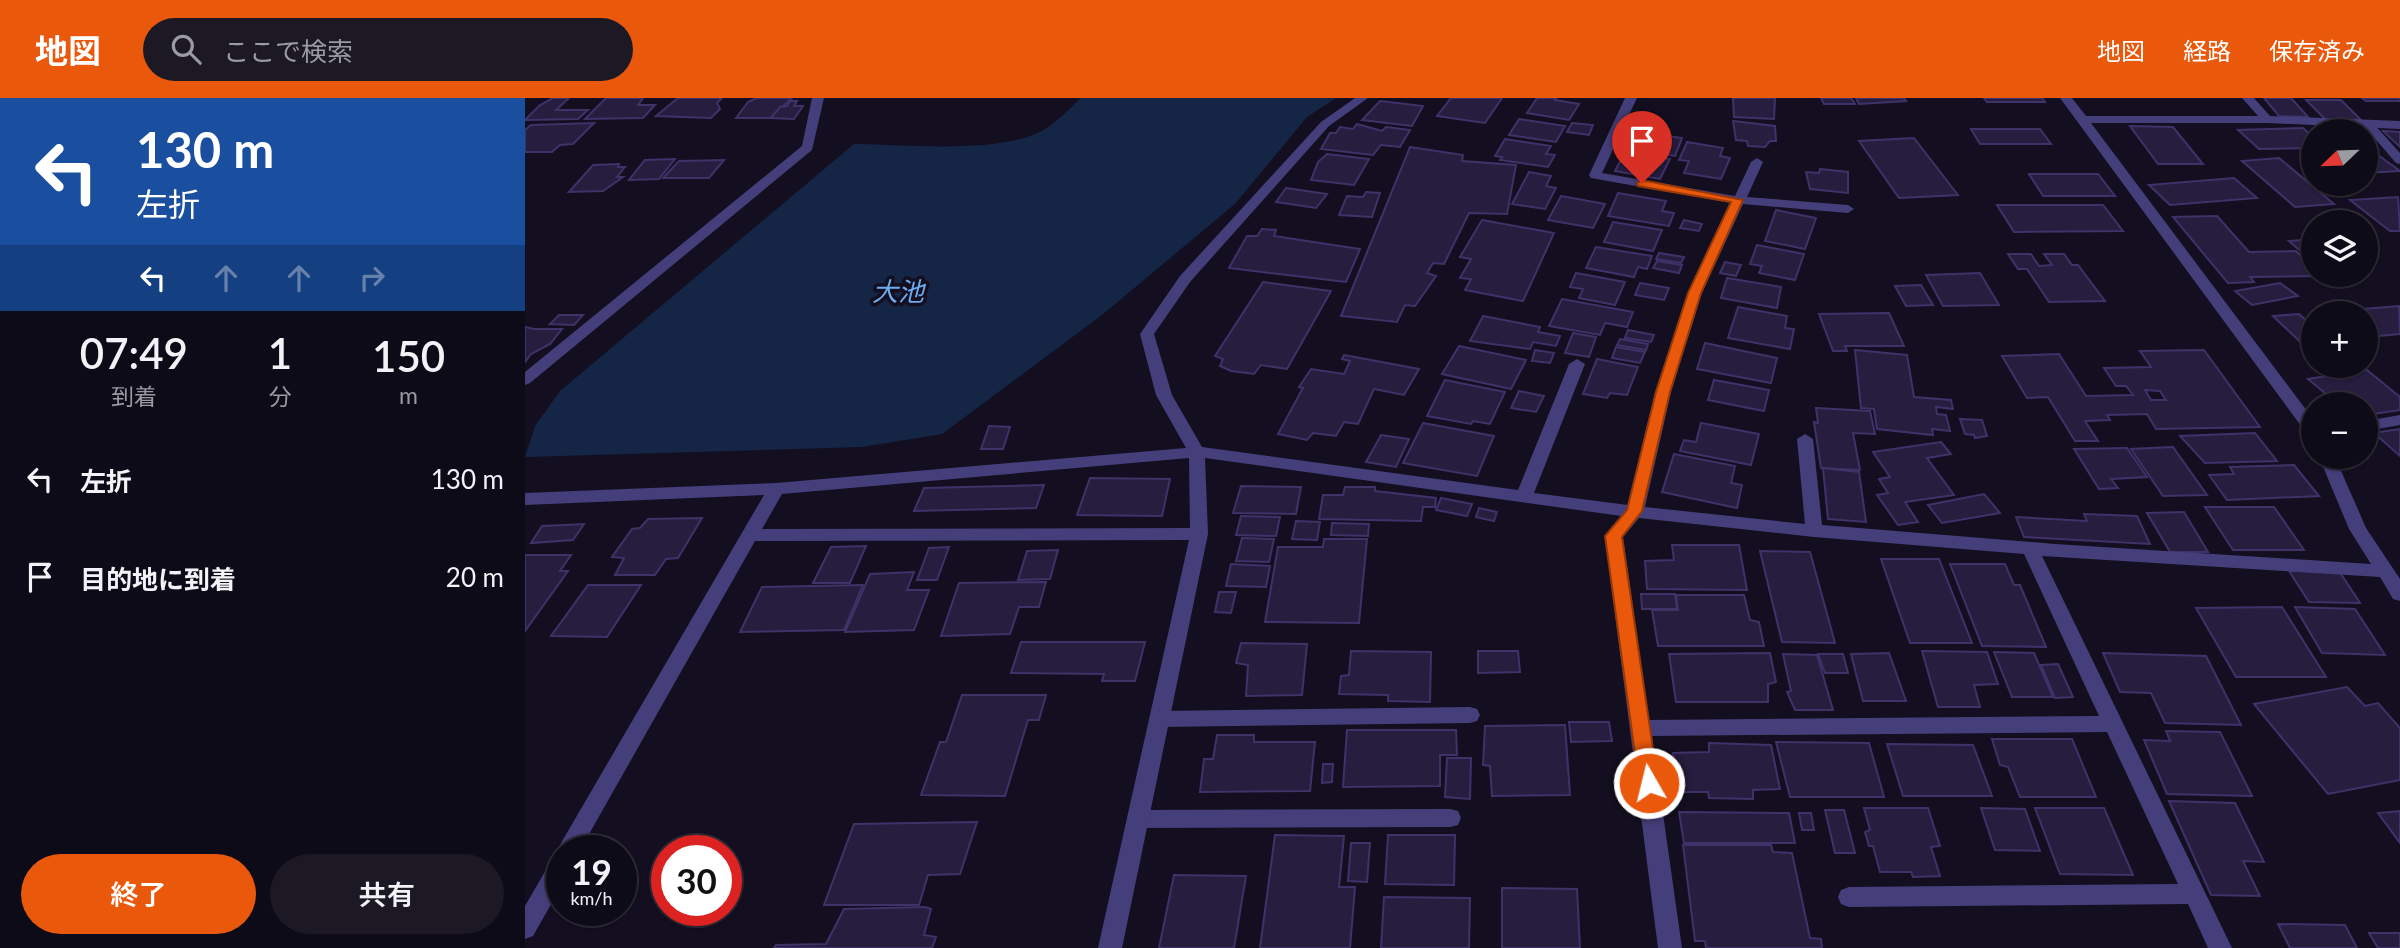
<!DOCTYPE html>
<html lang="ja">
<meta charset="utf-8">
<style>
body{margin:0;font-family:Lato,"Noto Sans JP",sans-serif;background:#1c1925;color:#f1f3f6;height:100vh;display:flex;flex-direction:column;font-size:26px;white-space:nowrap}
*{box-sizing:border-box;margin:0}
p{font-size:23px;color:#9b9ba2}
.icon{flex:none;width:38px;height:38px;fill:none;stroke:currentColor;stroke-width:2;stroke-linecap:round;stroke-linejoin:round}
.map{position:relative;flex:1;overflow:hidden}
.details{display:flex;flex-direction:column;background:#0e0b18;width:525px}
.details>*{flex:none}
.banner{background:#1a4fa0;color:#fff;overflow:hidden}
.needle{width:46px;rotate:247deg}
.controls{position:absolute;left:1776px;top:21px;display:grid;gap:14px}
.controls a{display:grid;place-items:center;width:77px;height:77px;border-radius:50%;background:#0e0b18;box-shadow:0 2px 5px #0004,0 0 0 2px #2e2b37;font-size:35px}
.speed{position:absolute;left:21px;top:737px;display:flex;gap:14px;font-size:35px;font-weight:700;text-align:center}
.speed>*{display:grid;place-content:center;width:91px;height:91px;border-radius:50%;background:#0e0b18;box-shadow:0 2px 5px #0004,0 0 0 2px #2e2b37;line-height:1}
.speed small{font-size:18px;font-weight:400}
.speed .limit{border:10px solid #d22;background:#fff;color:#111}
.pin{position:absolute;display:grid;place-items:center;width:60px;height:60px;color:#fff;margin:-72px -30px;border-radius:50% 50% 50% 0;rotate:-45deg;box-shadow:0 0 7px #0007}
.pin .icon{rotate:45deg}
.me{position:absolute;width:77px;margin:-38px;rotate:352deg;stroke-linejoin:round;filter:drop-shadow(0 0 5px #0008)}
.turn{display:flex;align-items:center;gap:24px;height:147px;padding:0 21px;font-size:32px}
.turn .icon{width:91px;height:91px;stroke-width:2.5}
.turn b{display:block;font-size:49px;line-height:60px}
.lanes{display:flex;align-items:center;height:66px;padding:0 21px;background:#0003;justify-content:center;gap:35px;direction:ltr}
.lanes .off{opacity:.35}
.eta{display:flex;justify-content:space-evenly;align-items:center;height:119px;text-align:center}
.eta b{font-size:42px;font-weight:600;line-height:49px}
.action{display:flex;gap:14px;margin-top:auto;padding:14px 21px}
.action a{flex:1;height:80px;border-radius:42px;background:#ea580c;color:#fff;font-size:28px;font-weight:600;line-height:80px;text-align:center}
.action a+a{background:#1c1925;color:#f1f3f6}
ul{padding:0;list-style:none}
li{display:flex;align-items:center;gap:21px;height:98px;padding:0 21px}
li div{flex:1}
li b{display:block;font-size:26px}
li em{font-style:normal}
header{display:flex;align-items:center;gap:42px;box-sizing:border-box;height:98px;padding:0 35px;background:#ea580c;color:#fff}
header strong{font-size:33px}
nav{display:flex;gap:38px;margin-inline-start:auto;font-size:24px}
.search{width:490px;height:63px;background:#1c1925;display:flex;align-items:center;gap:18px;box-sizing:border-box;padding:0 24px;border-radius:38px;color:#9b9ba2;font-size:26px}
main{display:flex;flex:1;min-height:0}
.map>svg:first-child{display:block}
</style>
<header>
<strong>地図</strong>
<div class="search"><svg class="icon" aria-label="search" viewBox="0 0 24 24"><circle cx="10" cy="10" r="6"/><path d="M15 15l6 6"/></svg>ここで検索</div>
<nav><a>地図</a><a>経路</a><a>保存済み</a></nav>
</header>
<main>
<section class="details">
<div class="banner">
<div class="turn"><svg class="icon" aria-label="left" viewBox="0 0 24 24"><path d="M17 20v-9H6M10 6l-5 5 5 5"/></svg><div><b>130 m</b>左折</div></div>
<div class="lanes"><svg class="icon" aria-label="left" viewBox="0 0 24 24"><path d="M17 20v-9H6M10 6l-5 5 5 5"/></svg><svg class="icon off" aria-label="ahead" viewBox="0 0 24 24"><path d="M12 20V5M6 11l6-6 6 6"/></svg><svg class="icon off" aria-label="ahead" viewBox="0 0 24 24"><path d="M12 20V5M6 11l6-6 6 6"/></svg><svg class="icon off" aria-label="right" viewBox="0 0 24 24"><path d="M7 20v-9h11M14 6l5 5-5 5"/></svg></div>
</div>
<div class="eta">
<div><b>07:49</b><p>到着</p></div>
<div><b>1</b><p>分</p></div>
<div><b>150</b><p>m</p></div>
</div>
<ul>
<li><svg class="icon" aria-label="left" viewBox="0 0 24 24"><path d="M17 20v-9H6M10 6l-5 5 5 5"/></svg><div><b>左折</b></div><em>130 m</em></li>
<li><svg class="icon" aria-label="arrive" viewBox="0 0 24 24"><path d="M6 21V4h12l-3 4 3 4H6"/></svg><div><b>目的地に到着</b></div><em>20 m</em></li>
</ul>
<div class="action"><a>終了</a><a>共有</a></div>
</section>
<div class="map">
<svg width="1875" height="850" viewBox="0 0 1875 850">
<rect width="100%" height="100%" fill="#130f20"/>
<path fill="#142545" d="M 556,0 L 811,0 L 782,19 L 710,106 L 577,217 L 417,336 L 337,349 L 0,359 L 10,328 L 35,293 L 329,46 C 378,46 482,58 523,29 C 535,21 545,10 556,0 Z"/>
<g fill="#261d3f" stroke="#3f3269" stroke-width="2" fill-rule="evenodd">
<polygon points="28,0 44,0 31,12 63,12 53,21 0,22 15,7"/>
<polygon points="81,0 118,0 113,7 130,7 118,20 60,21"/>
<polygon points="153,0 197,0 192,5 195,11 186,20 131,18"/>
<polygon points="232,0 267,0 245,20 211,20 223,4"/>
<polygon points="926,0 977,0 960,25 912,18"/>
<polygon points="1012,0 1031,0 1030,2 1054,6 1044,22 1002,15"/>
<polygon points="1208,0 1250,0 1249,21 1209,19"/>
<polygon points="1296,0 1326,0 1330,6 1299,6"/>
<polygon points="1331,0 1379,0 1381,3 1334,6"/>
<polygon points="1459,0 1517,0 1520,4 1462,4"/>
<polygon points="1739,0 1766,0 1783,19 1754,18"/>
<polygon points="1837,0 1875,0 1875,3 1841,3"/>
<polygon points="1781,2 1816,2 1836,22 1800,21"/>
<polygon points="265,3 272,3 269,8 278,8 269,21 246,20 255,9 262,8"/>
<polygon points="855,3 898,8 887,28 837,22"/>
<polygon points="994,21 1040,28 1031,44 984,37"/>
<polygon points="1208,23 1250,28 1251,43 1245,43 1240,49 1223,48 1222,43 1211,42"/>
<polygon points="1107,24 1130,27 1128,34 1104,30"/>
<polygon points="69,25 48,46 35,47 27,54 0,54 0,32 6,27"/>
<polygon points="1047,25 1068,27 1064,37 1042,34"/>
<polygon points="832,26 857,33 861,29 885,32 875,49 856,47 848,57 796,51 805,35 811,35 815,29 828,31"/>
<polygon points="1605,28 1648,29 1678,66 1633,66"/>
<polygon points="1778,30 1788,39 1788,50 1734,51 1713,32"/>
<polygon points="1446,31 1515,31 1526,46 1455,46"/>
<polygon points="1858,33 1875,34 1875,49"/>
<polygon points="1115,34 1157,40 1150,58 1112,52 1114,46 1110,45"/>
<polygon points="1389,40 1433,97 1374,100 1334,43"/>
<polygon points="980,41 1026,48 1021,56 1030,57 1023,69 975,62 977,59 970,58"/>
<polygon points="1162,44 1198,50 1195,58 1205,60 1196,81 1159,75 1164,63 1154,62"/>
<polygon points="885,49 938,57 937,63 991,67 982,116 944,115 919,166 908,165 902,175 911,178 890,208 880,207 872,224 816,218"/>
<polygon points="1841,52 1846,52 1875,73 1841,75"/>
<polygon points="1100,54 1145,61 1135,81 1090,73"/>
<polygon points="802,56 844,61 829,87 786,82 793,64"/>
<polygon points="1754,60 1809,106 1770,109 1717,63"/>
<polygon points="150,61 134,81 104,82 120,62"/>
<polygon points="199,62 184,80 138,80 154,63"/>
<polygon points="94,66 93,69 100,69 92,79 98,79 78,93 44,94 68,67"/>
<polygon points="1295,71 1323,74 1323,95 1285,91 1281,74 1294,75"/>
<polygon points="1004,74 1026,78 1021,88 1031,90 1020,111 987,106"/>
<polygon points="1504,76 1573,76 1590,98 1518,98"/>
<polygon points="1709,80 1732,100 1645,107 1624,87"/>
<polygon points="761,90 802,96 791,110 751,104"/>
<polygon points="841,94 855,95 847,119 814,117 822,98 838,99"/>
<polygon points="1093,95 1141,103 1137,113 1149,115 1144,128 1083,118"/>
<polygon points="1036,98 1080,106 1068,130 1023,122"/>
<polygon points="1873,99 1875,133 1865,133 1825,102"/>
<polygon points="1472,107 1578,107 1598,133 1489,134"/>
<polygon points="1251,112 1291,120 1280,151 1240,143"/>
<polygon points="1692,118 1724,154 1771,153 1788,172 1788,177 1794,178 1725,179 1729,184 1703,185 1648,119"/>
<polygon points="957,122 1029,135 998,203 940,192 946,181 935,180 946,161 935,159"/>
<polygon points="1159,122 1177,126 1174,133 1155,130"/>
<polygon points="1088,124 1137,132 1128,153 1079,144"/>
<polygon points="737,131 751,132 749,138 835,151 821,184 704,170 722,138 732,138"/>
<polygon points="1788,141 1788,164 1764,143"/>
<polygon points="1232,147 1279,156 1270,182 1234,175 1237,168 1225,166"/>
<polygon points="1071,149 1127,158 1122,171 1113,169 1109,179 1061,170"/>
<polygon points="1134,155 1159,159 1156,165 1131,161"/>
<polygon points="1483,156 1506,156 1514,168 1527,167 1519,156 1539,156 1547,167 1553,167 1580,203 1524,204 1502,171 1493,171"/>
<polygon points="1132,163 1157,167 1154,175 1128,170"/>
<polygon points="1200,164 1216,167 1211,178 1195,175"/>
<polygon points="1051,175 1100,184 1090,207 1054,200 1058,191 1045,189"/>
<polygon points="1455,175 1474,207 1418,208 1401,177"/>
<polygon points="1202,180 1256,189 1252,210 1196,200"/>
<polygon points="738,184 806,193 762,271 736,267 729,276 706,273 695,268 698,261 690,258"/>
<polygon points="1115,185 1144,190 1139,202 1110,197"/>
<polygon points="1755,185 1773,198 1727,207 1710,193"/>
<polygon points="1396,187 1408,207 1381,208 1370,188"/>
<polygon points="1037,201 1108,214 1102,229 1080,225 1075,237 1024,228"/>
<polygon points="1874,208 1875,236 1854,238 1841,227 1841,215 1828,215 1824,212"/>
<polygon points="1213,209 1262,218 1260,230 1269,231 1265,251 1203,240"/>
<polygon points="1364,215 1379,248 1320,248 1322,253 1308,253 1294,216"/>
<polygon points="1774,216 1783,224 1788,224 1788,256 1748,218"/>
<polygon points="34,217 58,217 49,227 25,226"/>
<polygon points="958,218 1015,229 1013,234 1035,238 1031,248 1008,244 1005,251 945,243"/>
<polygon points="0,229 9,231 37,231 25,246 6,256 0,264"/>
<polygon points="1103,232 1129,237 1126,244 1100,240"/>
<polygon points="1048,235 1071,239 1064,259 1040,255"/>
<polygon points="1095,241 1123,246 1121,252 1092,247"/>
<polygon points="1180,245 1252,260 1246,285 1172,271"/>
<polygon points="934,248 1001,262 986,291 917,276"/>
<polygon points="1091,249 1120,254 1115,265 1087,260"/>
<polygon points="1010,252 1029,255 1025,265 1007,263"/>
<polygon points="1330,252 1382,257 1389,299 1426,302 1428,311 1411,309 1412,316 1421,317 1425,333 1407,331 1408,337 1352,331 1349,311 1336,310"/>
<path d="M 1679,252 L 1735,329 L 1631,331 L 1622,316 L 1582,317 L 1585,322 L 1560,323 L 1573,343 L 1550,343 L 1523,299 L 1502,300 L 1477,258 L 1534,256 L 1561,298 L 1608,297 L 1601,288 L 1591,288 L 1579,270 L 1626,269 L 1615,253 ZM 1620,292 L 1635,293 L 1641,302 L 1626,302 Z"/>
<polygon points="819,257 894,271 879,297 849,291 833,326 819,324 811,338 788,335 782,342 753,336 778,290 774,289 786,271 819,276 825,263 817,261"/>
<polygon points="1072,261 1113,269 1102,297 1085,295 1082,300 1058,296"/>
<polygon points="1842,272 1875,299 1875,312 1841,317 1841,306 1813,306 1783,281"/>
<polygon points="920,282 980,294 965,326 948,323 946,326 902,318"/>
<polygon points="1189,282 1244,292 1239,313 1183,302"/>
<polygon points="994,293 1019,298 1011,314 986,310"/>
<polygon points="1291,310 1345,313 1350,336 1328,335 1335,372 1296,370 1289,324 1293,325"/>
<polygon points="1435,321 1457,322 1462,338 1450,340 1449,337 1440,336"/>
<polygon points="898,325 969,338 952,378 878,365"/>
<polygon points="1176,325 1234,336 1226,367 1155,353 1159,342 1171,344"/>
<polygon points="464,328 485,329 478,351 456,351"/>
<polygon points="1875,331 1875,358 1849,335"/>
<polygon points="1730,335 1752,363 1680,365 1655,338"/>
<polygon points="856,337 884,341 871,369 841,364"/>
<polygon points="1416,344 1426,356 1402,360 1429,397 1380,404 1393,424 1373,427 1352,397 1363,395 1354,381 1365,379 1348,354"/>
<polygon points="1648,349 1682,397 1638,398 1606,351"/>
<polygon points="1602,350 1622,379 1586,381 1593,390 1574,391 1549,351"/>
<polygon points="1149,356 1210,368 1206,385 1217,387 1212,410 1137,394"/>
<polygon points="1769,367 1794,398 1702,402 1684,377 1709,376 1705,369"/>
<polygon points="1298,370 1334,374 1341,424 1303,421"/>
<polygon points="565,380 645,381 637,418 552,417"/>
<polygon points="519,387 511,410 389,413 399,390"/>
<polygon points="716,388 776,389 771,416 708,415"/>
<polygon points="820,389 850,389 850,393 911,400 910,409 898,409 896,423 794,421 798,397 818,397"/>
<polygon points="1459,396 1475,415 1417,425 1403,407"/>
<polygon points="916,400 947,406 942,418 911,412"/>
<polygon points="1680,409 1749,409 1779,452 1708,452"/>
<polygon points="954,410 972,414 969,423 951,419"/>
<polygon points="1659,414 1683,454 1645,454 1622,415"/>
<polygon points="1559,416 1612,418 1625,446 1499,439 1491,419 1562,423"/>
<polygon points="716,418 755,419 751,438 711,437"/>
<polygon points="177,420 153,460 141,461 130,477 90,477 99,460 87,459 107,431 115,430 123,421"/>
<polygon points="771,423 795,424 792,442 767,441"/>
<polygon points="807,425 844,426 843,438 806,437"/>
<polygon points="59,426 48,442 6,445 17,428"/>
<polygon points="717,440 749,441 744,464 711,463"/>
<polygon points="799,441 842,441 834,525 740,524 753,449 798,449"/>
<polygon points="1147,447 1214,447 1222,492 1122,491 1120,463 1149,462"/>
<polygon points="341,448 325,485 288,485 306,449"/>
<polygon points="424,449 412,482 392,482 404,450"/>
<polygon points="533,452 525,481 493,482 502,453"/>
<polygon points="1235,453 1285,454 1310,545 1257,544"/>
<polygon points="0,457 46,457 35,473 43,473 0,533"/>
<polygon points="1356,461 1414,461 1447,545 1385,545"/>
<polygon points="706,466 745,468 741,489 701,488"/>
<polygon points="1425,466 1480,466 1489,487 1495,487 1521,549 1457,548"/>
<polygon points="1764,473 1814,473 1835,505 1784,504"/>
<polygon points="389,474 382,492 404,492 389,532 320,534 345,476"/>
<polygon points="521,484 514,509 494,509 485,536 416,538 434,485"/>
<polygon points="63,487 116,487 82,539 26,538"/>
<polygon points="338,487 319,532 215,534 237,489"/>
<polygon points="694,494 711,494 706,515 690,514"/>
<polygon points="1116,496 1150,496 1152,511 1117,511"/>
<polygon points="1151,497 1219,497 1225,522 1234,524 1239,548 1133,548 1127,512 1153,512"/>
<polygon points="1757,509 1801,579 1711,579 1671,510"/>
<polygon points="1770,509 1830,511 1860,557 1797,555"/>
<polygon points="496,544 620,544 610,583 577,583 579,576 486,575"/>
<polygon points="716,545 782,546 777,597 721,598 723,567 711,565"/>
<polygon points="826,553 906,554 905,604 863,603 863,597 814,596 816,578 824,577"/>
<polygon points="953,553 993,553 995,574 953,575"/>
<polygon points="1397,553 1462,554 1473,586 1449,587 1455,609 1413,609"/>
<polygon points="1469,554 1509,555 1528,599 1487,599"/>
<polygon points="1245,555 1251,584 1243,586 1243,604 1151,604 1144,556"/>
<polygon points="1364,555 1381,603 1338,603 1326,556"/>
<polygon points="1578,555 1681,558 1716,627 1640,625 1626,595 1595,594"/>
<polygon points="1258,556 1292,557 1308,612 1270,612 1262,594 1266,593"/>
<polygon points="1293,556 1318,556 1323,575 1300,575"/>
<polygon points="1533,566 1548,599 1530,600 1516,567"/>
<polygon points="1822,589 1840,608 1853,605 1875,630 1875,682 1803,696 1729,606"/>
<polygon points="437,597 521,597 514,622 503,622 480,698 396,697 415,644 421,644"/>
<polygon points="1044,624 1084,624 1087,643 1046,644"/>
<polygon points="1040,627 1045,697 967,698 965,668 958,667 960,628"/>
<polygon points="822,632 931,632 932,657 915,657 915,688 818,689"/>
<polygon points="1641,633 1695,634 1727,698 1642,696 1619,642 1645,643"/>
<polygon points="692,637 729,637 729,644 790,644 785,693 675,694 679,661 688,661"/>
<polygon points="1467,641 1547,641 1571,699 1495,699 1483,669 1475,667"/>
<polygon points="1251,644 1344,645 1359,699 1265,699"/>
<polygon points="1184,645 1246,647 1255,691 1228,692 1228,701 1184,700 1183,694 1153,694 1148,655 1184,654"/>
<polygon points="1362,646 1448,647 1467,698 1378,698"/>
<polygon points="922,660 946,660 945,701 920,699"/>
<polygon points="798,666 808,666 807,684 797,685"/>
<polygon points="1644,703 1710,705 1739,764 1718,763 1735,798 1686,797"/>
<polygon points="1339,710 1403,710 1415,748 1406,749 1415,778 1388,779 1386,774 1355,774 1348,748 1344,748 1340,734 1345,732"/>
<polygon points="1456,710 1500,711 1515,753 1470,752"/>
<polygon points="1510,710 1579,710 1608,777 1535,776"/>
<polygon points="1300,712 1319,712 1330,755 1310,755"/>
<polygon points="1875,713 1875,745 1853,715"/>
<polygon points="1154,714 1264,715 1270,745 1159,745"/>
<polygon points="1274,715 1286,715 1289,732 1277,732"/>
<polygon points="452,724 435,776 403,777 394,807 299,807 329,726"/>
<polygon points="750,737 819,738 814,789 830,789 825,850 735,850"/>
<polygon points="863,737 930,737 929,787 860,786"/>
<polygon points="826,745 845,745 842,784 823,783"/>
<polygon points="1158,747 1246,747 1248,754 1267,755 1285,840 1296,841 1297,850 1181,850 1180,843 1170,843"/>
<polygon points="649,777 721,778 709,850 634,850"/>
<polygon points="977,790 1052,791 1055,850 977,850"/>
<polygon points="859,799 945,800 944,850 856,850"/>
<polygon points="400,809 406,811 399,837 411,839 407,850 249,850 251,847 301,846 319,811"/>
<polygon points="1753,826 1820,827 1832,850 1765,850"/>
<polygon points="1844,835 1875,835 1875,850 1853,850"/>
</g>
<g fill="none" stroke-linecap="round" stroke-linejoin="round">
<g fill="#443f7a" fill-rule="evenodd">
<polygon points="1840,25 1848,25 1875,55 1875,66 1871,65 1840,29"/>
<polygon points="945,609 952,611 955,617 952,623 945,625 634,629 627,627 624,621 627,615 634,613"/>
<polygon points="925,711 933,713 936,720 933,727 925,729 613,730 605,728 602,721 605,714 613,712"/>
</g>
<g fill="#443f7a" fill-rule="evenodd">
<polygon points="287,0 299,0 287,52 5,285 0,287 0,274 277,48"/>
<path d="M 830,0 L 843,0 L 804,28 L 665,184 L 629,236 L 647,297 L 677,349 L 993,392 L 1044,266 L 1052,261 L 1060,266 L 1009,395 L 1103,407 L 1130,294 L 1163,195 L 1206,105 L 1066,80 L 1064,77 L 1100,0 L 1112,0 L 1077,75 L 1210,98 L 1226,64 L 1232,60 L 1238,64 L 1222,99 L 1323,107 L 1329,111 L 1323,115 L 1218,106 L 1177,195 L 1146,294 L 1120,409 L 1280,426 L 1272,341 L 1280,336 L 1288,341 L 1297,427 L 1530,446 L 1846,466 L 1824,431 L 1794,359 L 1810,359 L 1841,430 L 1875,481 L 1875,503 L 1868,501 L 1855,479 L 1517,458 L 1707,850 L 1683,850 L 1663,806 L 1324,809 L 1316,806 L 1313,799 L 1316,792 L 1324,789 L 1653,786 L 1582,634 L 1127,638 L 1157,850 L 1133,850 L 1080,438 L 1096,418 L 680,360 L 683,436 L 597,850 L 573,850 L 664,442 L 230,443 L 55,752 L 37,752 L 37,787 L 8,838 L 0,841 L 0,808 L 29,758 L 35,756 L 33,752 L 36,745 L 239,397 L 0,407 L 0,395 L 251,385 L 661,350 L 631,297 L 615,236 L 655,178 L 796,24 ZM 664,360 L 665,430 L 237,431 L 257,396 ZM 1114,420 L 1289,439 L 1499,456 L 1574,618 L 1124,622 L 1098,439 Z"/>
<polygon points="1535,0 1547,0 1561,18 1733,18 1717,0 1729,0 1745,18 1875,23 1875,31 1742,25 1566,25 1788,321 1788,337 1782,336"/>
<polygon points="1875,317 1875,327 1841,333 1841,323"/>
</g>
</g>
<polygon fill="#ea580c" stroke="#983908" stroke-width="2" points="1117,82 1218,102 1176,195 1145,294 1117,413 1097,439 1133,685 1131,691 1117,691 1114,685 1080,438 1102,412 1131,294 1163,195 1206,104 1113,88 1112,85"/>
<g text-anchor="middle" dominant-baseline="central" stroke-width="7" stroke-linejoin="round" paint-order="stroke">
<g font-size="26" font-style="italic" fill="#6cacf0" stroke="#130f20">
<text x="373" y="193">大池</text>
</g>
</g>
</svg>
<div class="controls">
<a><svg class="needle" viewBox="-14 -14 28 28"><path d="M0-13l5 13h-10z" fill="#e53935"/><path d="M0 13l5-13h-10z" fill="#9b9ba2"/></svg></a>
<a><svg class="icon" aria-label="layers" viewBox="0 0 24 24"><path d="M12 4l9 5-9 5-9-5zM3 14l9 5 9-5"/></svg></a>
<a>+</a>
<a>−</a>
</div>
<div class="speed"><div>19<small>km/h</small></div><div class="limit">30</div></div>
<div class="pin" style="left:1117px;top:85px;background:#d93025"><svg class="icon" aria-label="arrive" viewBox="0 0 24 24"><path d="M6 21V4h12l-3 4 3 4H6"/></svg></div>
<svg class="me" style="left:1124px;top:685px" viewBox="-20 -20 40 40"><circle r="17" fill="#ea580c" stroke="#fff" stroke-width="3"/><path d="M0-11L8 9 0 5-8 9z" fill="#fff"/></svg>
</div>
</main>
